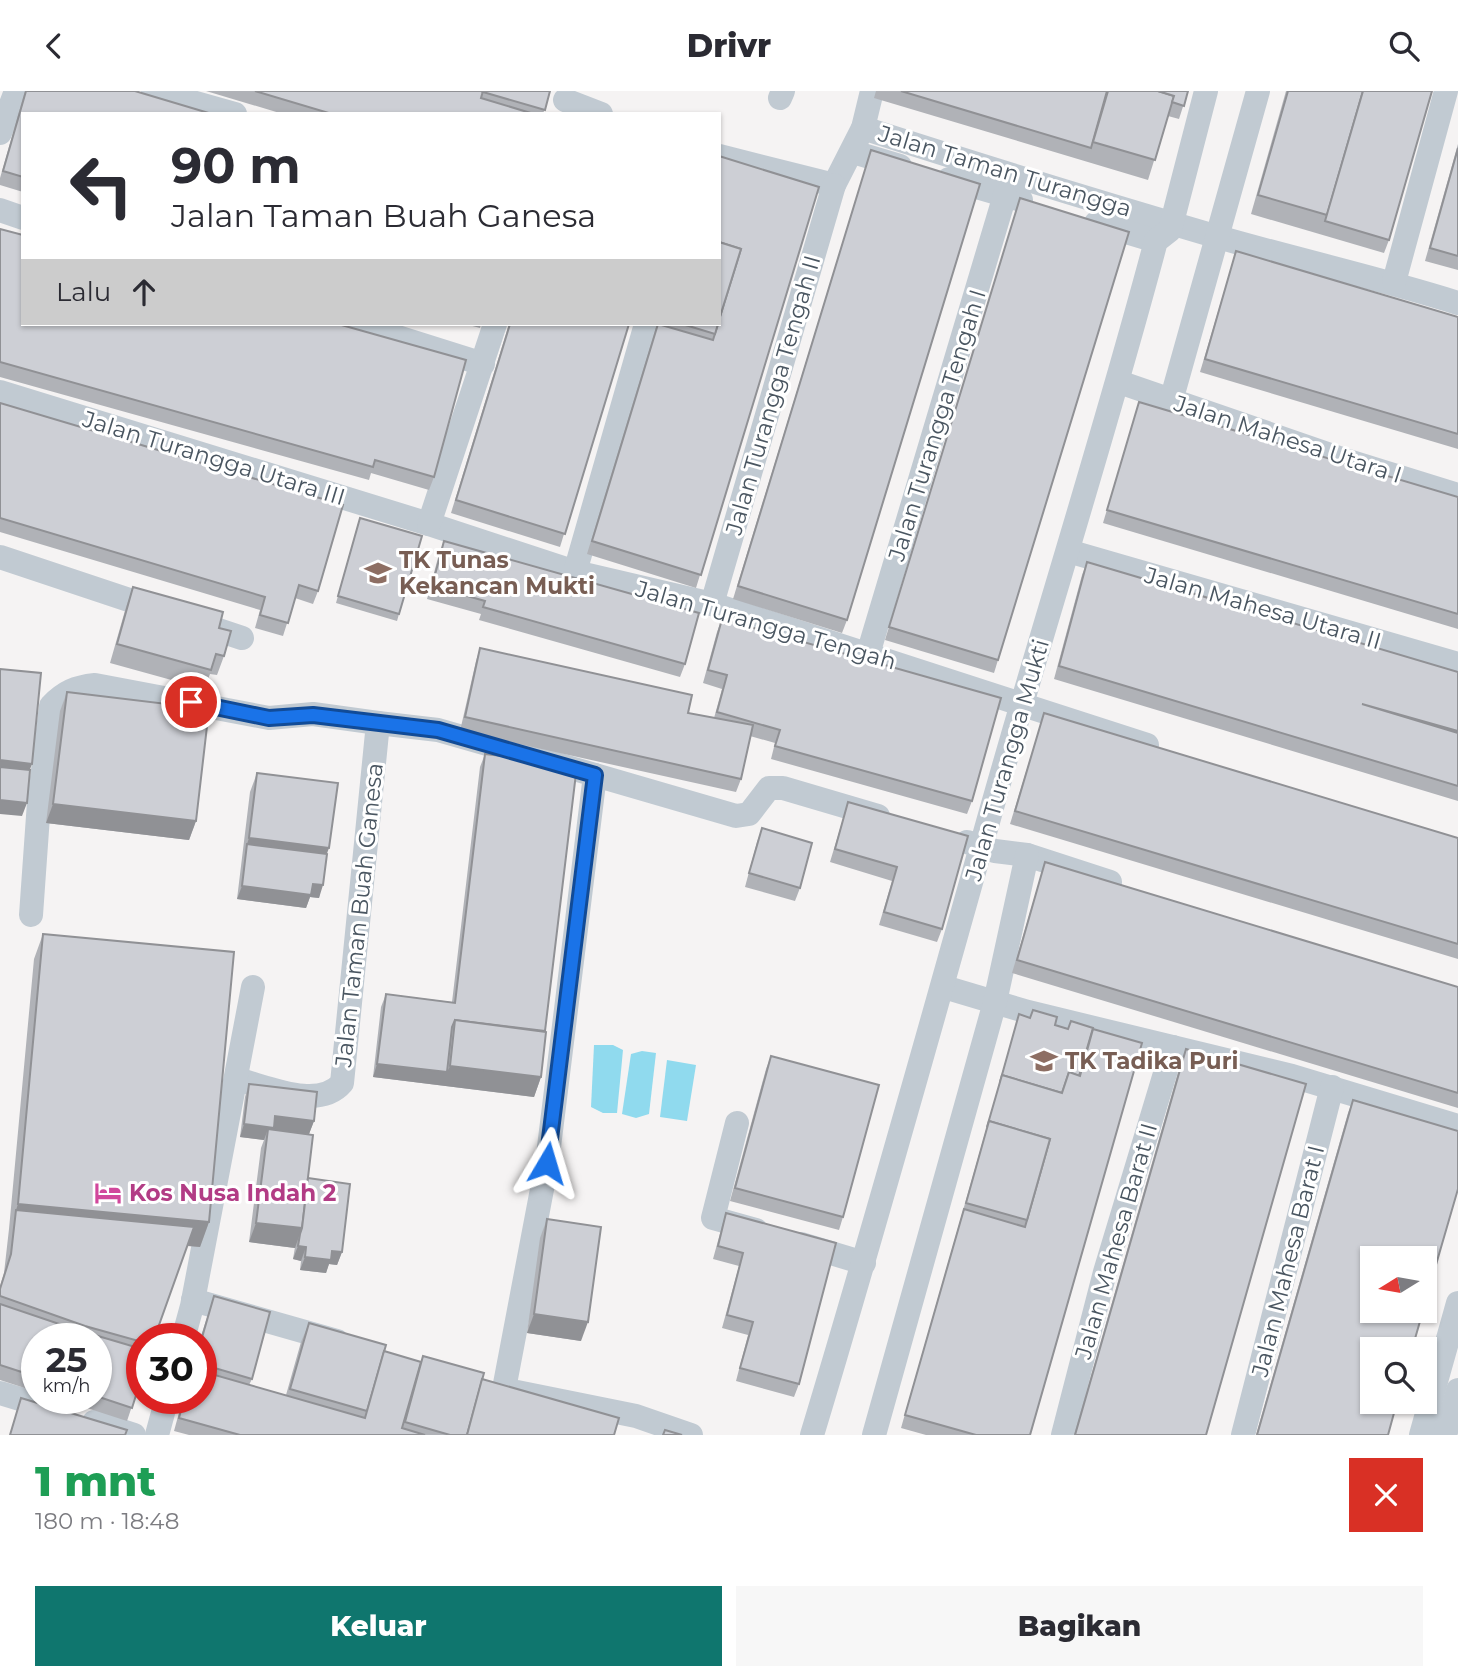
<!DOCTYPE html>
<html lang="id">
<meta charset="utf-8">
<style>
body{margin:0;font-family:Montserrat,sans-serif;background:#f7f7f7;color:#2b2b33;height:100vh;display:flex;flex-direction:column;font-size:26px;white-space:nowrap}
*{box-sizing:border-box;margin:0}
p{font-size:23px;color:#7c7c81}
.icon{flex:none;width:38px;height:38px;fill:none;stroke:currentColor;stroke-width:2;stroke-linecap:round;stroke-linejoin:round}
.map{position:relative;height:1344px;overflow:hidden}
.sheet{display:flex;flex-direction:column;background:#fff;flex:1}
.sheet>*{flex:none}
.banner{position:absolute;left:21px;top:21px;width:700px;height:214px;border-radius:0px;box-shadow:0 2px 5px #0004;background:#fff;color:#2b2b33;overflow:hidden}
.needle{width:46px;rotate:259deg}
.buttons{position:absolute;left:1360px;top:1155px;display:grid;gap:14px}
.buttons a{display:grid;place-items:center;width:77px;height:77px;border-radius:0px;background:#fff;box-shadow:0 2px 5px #0004;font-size:35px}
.speed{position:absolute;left:21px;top:1232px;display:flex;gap:14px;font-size:35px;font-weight:700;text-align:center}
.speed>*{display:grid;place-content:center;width:91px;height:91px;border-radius:50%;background:#fff;box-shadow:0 2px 5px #0004;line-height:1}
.speed small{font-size:18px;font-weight:400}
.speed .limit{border:10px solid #d22;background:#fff;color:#111}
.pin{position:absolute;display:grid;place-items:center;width:60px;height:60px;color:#fff;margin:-30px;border:4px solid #fff;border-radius:50%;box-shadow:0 2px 7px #0007}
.me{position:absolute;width:77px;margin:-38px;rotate:7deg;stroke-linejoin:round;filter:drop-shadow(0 0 5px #0008)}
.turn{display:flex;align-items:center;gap:24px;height:147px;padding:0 35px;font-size:32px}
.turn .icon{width:91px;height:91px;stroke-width:2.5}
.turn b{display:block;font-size:49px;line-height:60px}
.then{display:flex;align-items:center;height:66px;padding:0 35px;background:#0003;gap:14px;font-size:26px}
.round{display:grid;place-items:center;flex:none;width:74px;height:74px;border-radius:0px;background:#f7f7f7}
.overview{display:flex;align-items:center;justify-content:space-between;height:119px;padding:0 35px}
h1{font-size:42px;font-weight:800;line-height:52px;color:#1e9e55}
.primary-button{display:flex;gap:14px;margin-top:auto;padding:14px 35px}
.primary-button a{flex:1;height:80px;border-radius:0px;background:#0f766e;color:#fff;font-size:28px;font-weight:800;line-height:80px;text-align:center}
.primary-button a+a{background:#f7f7f7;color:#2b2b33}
header{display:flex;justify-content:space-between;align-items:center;height:91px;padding:0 35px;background:#fff;font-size:32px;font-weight:800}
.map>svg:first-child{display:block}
</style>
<header><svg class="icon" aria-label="back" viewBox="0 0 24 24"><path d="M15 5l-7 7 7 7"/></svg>Drivr<svg class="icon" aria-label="search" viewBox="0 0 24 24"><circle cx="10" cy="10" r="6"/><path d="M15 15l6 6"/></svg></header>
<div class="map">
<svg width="1458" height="1344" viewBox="0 0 1458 1344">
<rect width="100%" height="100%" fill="#f5f3f3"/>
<g fill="#90daee">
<polygon points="594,954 613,954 623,959 617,1022 603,1022 591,1016"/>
<polygon points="642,960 656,962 649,1023 636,1027 622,1023 631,963"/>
<polygon points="667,969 696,974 687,1030 660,1026"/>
</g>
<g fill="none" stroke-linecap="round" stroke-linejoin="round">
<g stroke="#c1cad2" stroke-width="24">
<polyline points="153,0 235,23"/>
<polyline points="780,7 783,0"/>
<polyline points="565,9 601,23"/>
<path d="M 863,37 C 981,75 1099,111 1218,146 C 1298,169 1379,187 1458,212"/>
<polyline points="0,42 16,0"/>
<polyline points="853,61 900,75"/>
<polyline points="719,65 834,94 863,37 872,0"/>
<polyline points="949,88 1021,109"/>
<polyline points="0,119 23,127"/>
<polyline points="1096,132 1156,150"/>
<polyline points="1394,191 1446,0"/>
<polyline points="356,233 483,273"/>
<polyline points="1119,291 1345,369 1458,404"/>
<polyline points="0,301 429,433 575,481 712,513 1147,654"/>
<polyline points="1171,310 1258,0"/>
<polyline points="429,433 495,233"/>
<polyline points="1068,460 1458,573"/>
<polyline points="0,466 159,519"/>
<polyline points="575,481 646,233"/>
<polyline points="712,513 834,94"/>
<polyline points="200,533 242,547"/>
<polyline points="868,563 1005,104"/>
<polyline points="595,684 736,725 749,723 769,697 783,697 878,725"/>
<polyline points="967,751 995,760 1027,764 1110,791"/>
<path d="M 31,824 L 39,711 L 51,615 C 64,601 76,596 95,594 L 269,627 L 313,623 L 378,632"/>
<polyline points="944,896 1028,921 1292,985 1458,1035"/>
<path d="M 236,988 C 266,995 318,1020 342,992 L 378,632 L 438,639 L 595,684 L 547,1072 L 504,1298"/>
<polyline points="737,1032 713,1127 756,1139"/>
<polyline points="801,1153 864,1172"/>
<polyline points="193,1209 337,1250"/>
<polyline points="183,1248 192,1215 253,896"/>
<polyline points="517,1301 636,1325 691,1344"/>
<polyline points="0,1302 53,1318"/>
<polyline points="94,1331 134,1344"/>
<polyline points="157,1344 167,1307"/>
<path d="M 812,1344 C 871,1149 926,952 981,756 C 1037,553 1102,354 1156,150 L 1170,139 L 1206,0"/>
<polyline points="874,1344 995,911 1027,764"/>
<polyline points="1063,1344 1105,1181 1173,956"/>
<polyline points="1243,1344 1332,996"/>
<polyline points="1421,1344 1458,1212"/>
<polyline points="1445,1344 1458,1299"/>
</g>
</g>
<g fill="#b0b2b7">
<polygon points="25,0 135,0 23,23 23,101 0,94 0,87"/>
<polygon points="206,0 550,0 543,23 283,23"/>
<polygon points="876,0 1188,0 1179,28 1168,25 1148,89 874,7"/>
<polygon points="1286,0 1432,0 1389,149 1384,162 1251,123"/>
<polygon points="1458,53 1458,179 1425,170"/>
<polygon points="871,59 847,529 842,542 733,508"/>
<polygon points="819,96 696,497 587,463 657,233 719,233"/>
<polygon points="1020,107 998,569 994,582 885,549"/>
<polygon points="0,138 434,386 429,399 371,382 369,389 0,286"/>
<polygon points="1236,160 1458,226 1458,358 1200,281"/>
<polygon points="465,233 481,233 480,237"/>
<polygon points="509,233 629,233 560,456 451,422"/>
<polygon points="1139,311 1458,406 1458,538 1103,432"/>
<polygon points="0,312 318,500 313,513 295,507 283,545 255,537 260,519 0,441"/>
<polygon points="358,433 399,523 397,530 336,512"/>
<polygon points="444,450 685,573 680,586 479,529 481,523 427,508 439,463"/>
<polygon points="1087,471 1458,581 1458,710 1054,588 1082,484"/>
<polygon points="133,496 219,537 224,565 217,584 210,583 204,598 110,572 126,516"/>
<polygon points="722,528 972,710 967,723 771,668 775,652 750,645 741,688 736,701 460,640 476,570 480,557 688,622 714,627 722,598 703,592 717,541"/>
<polygon points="67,601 196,730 189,749 46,732 60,620"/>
<polygon points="1044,622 1458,747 1458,868 1010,733"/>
<polygon points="485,663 545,940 541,986 534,1006 373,986 381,916 386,903 452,911 480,676"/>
<polygon points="257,682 327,763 319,807 310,806 306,817 237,808 250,701"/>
<polygon points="848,711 942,838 937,851 879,834 892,790 830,771"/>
<polygon points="762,737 800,797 795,810 745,796 757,751"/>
<polygon points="1045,771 1458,896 1458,1017 1012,882"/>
<polygon points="43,843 209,1131 200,1156 187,1155 142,1248 142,1285 127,1330 56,1307 96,1307 96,1248 37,1248 37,1301 0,1289 0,1195 4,1182 9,1138 34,868"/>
<polygon points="1017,930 1055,934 1030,1344 926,1344 901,1337"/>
<polygon points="1186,958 1206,1344 1074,1344 1181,971"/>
<polygon points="771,965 843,1126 839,1139 730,1110 766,978"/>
<polygon points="249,993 314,1030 309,1043 308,1087 342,1161 337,1174 329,1173 326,1182 300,1179 301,1170 293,1168 295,1156 295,1157 249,1151 261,1057 264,1049 240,1046 245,1006"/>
<polygon points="1353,1009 1388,1344 1256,1344 1348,1022"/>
<polygon points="726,1122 799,1293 794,1306 736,1290 748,1244 722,1237 739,1175 713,1168 722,1135"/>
<polygon points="547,1128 581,1250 527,1242 540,1147"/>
<polygon points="214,1205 252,1288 249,1294 286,1304 301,1251 309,1232 384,1260 482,1288 614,1344 189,1344 174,1340 183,1307 201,1307 201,1248 200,1248"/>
</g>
<g fill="#909195">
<polygon points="0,669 32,673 25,692 0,689"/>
<polygon points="0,709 27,712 22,725 0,723"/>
<polygon points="53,713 196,730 189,749 46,732"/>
<polygon points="249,747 329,757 322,776 247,753"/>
<polygon points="313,793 323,794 319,807 310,806 306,817 237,808 242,795"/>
<polygon points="377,973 447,981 450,975 541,986 534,1006 373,986"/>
<polygon points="275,1025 314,1030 309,1043 268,1038 264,1049 240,1046 244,1033"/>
<polygon points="18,1113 209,1131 200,1156 14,1138 16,1119"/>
<polygon points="256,1132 302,1137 295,1157 249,1151"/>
<polygon points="298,1155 306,1156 301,1170 293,1168"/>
<polygon points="332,1160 342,1161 337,1174 329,1173 326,1182 300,1179 305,1166"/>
<polygon points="534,1223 588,1231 581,1250 527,1242"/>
</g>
<g fill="#cdcfd5" stroke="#909195" stroke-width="2">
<polygon points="26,0 135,0 212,23 23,23 23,86 3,80"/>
<polygon points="255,0 483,0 481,7 534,23 332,23"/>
<polygon points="484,0 550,0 545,19 483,1"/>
<polygon points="901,0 1107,0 1091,57"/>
<polygon points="1108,0 1158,0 1174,5 1155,69 1093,51"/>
<polygon points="1158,0 1188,0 1184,15 1172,11 1174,5"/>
<polygon points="1288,0 1363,0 1327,124 1258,104"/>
<polygon points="1363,0 1432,0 1389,149 1325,130"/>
<polygon points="1458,57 1458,165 1430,157"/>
<polygon points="871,59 980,93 847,529 738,495"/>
<polygon points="719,65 819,96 701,484 592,450 658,233 713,249 718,233 719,233 719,229 741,158 719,151"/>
<polygon points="1020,107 1129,141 998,569 889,536"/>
<polygon points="0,138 23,144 23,233 338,233 466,269 434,386 375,369 373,376 0,271"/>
<polygon points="719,151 741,158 719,229"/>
<polygon points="1236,160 1458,226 1458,343 1205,268"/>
<polygon points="510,233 629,233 565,443 456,409"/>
<polygon points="682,233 718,233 715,243"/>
<polygon points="1139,311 1458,406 1458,523 1107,419"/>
<polygon points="0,312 343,414 318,500 299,494 288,532 260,524 265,506 0,427"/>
<polygon points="360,427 422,445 399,523 338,505"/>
<polygon points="444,450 699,522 685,573 483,516 485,510 432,495"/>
<polygon points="1087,471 1458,581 1458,640 1362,613 1458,642 1458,695 1059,575"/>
<polygon points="133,496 223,521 219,537 231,540 224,565 216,563 211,579 117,553"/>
<polygon points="722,528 1001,607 972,710 775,655 780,639 717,621 727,584 708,579"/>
<polygon points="480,557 692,604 688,622 753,634 741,688 465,626"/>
<polygon points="0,578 41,582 32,673 0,669"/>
<polygon points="67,601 209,618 196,730 53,713"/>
<polygon points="1044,622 1458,747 1458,853 1015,720"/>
<polygon points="485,663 577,674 545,940 455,929 452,936 447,981 377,973 386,903 455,912"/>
<polygon points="0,676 30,679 27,712 0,709"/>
<polygon points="257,682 338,692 329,757 249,747"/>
<polygon points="848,711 968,745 942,838 884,821 897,776 835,758"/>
<polygon points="762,737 812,752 800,797 749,782"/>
<polygon points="247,753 327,763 323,794 313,793 311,804 242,795"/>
<polygon points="1045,771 1458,896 1458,1002 1017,869"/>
<polygon points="43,843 234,861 209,1131 18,1113"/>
<polygon points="1033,919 1057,926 1055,934 1068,938 1071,930 1093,937 1079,985 1069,981 1062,1002 1002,984 1000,991 1019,923 1030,927"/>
<polygon points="455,929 546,941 541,986 450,975"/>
<polygon points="1093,938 1142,952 1030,1344 976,1344 905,1324 964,1118 1025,1136 1027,1129 1050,1048 989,1030 987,1036 1002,984 1062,1002 1069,981 1080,985"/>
<polygon points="1186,958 1306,993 1206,1344 1075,1344"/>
<polygon points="771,965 879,994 843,1126 735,1097"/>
<polygon points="249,993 317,1001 314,1030 275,1025 274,1037 244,1033"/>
<polygon points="1353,1009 1458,1040 1458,1098 1424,1215 1424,1167 1372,1167 1372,1220 1423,1220 1412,1258 1372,1258 1372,1311 1397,1311 1388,1344 1257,1344"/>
<polygon points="989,1030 1050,1048 1027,1129 966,1112"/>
<polygon points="268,1038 313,1044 302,1137 256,1132"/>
<polygon points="308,1087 350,1093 342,1161 332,1160 331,1169 305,1166 306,1156 298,1155 300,1143 302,1137"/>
<polygon points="16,1119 194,1136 154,1248 142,1248 142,1251 85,1235 0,1205 0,1198 11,1163"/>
<polygon points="726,1122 836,1152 799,1293 740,1277 753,1231 727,1224 743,1162 718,1155"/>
<polygon points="547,1128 601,1136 588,1231 534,1223"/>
<polygon points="214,1205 270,1221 252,1288 201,1273 201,1250"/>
<polygon points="0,1213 71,1237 142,1258 142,1285 132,1317 96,1305 96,1248 37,1248 37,1286 0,1274"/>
<polygon points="309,1232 386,1254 367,1320 290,1298"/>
<polygon points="384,1260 421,1271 402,1337 425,1344 240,1344 179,1327 184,1307 201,1307 201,1280 365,1327"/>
<polygon points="423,1265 484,1282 467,1344 450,1344 405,1331"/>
<polygon points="482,1288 619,1327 614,1344 467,1344"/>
<polygon points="21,1307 127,1339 125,1344 10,1344"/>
<polygon points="665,1339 682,1344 663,1344"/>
</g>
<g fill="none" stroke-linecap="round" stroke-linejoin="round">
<defs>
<polyline id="route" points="191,611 269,627 313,624 438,639 595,684 547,1072"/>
</defs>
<use href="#route" stroke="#114b97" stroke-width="18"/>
<use href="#route" stroke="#1a73e8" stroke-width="12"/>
</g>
<defs>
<symbol id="school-bare" viewBox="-9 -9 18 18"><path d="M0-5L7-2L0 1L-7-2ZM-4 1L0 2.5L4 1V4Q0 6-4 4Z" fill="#8d6e63" stroke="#fff" stroke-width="2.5" paint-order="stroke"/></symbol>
<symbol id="hotel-bare" viewBox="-9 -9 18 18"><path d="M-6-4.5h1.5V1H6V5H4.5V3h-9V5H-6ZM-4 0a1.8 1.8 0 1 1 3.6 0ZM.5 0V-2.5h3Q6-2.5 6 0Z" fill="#d1479c" stroke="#fff" stroke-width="2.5" paint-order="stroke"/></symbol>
</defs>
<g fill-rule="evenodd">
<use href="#school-bare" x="359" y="463" width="38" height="38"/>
<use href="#school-bare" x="1025" y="951" width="38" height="38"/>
<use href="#hotel-bare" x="89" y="1083" width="38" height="38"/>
</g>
<g text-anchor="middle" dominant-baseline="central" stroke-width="6" stroke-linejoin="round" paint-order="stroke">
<g font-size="23" fill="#4a5661" stroke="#fff">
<text transform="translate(1005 80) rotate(17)">Jalan Taman Turangga</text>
<text transform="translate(773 304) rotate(-74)">Jalan Turangga Tengah II</text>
<text transform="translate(937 334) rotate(-73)">Jalan Turangga Tengah I</text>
<text transform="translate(1288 348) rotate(18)">Jalan Mahesa Utara I</text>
<text transform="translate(214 367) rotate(17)">Jalan Turangga Utara III</text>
<text transform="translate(1263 517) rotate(16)">Jalan Mahesa Utara II</text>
<text transform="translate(766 534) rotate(16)">Jalan Turangga Tengah</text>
<text transform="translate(1007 669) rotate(-74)">Jalan Turangga Mukti</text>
<text transform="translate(359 824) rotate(-84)">Jalan Taman Buah Ganesa</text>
<text transform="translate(1116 1150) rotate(-74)">Jalan Mahesa Barat II</text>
<text transform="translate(1288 1170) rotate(-76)">Jalan Mahesa Barat I</text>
</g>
<g font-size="23" font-weight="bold" fill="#785e54" stroke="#fff" text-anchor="start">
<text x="399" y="469">TK Tunas<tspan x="399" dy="26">Kekancan Mukti</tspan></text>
<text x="1065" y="970">TK Tadika Puri</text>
</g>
<g font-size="23" font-weight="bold" fill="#b23c85" stroke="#fff" text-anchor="start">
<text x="129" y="1102">Kos Nusa Indah 2</text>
</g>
</g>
</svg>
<div class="buttons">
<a><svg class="needle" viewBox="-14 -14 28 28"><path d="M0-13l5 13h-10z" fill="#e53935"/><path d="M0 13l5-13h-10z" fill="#7c7c81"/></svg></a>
<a><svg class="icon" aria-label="search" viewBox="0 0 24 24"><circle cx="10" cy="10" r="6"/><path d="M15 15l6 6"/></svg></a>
</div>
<div class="speed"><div>25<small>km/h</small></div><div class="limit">30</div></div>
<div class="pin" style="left:191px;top:611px;background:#d93025"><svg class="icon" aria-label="arrive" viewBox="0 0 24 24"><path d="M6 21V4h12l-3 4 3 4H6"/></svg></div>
<svg class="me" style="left:547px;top:1072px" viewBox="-20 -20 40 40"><path d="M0-17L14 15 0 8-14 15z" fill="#1a73e8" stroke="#fff" stroke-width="4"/></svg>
<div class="banner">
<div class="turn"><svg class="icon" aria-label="left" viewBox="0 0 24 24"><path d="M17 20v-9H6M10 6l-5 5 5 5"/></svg><div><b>90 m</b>Jalan Taman Buah Ganesa</div></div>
<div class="then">Lalu<svg class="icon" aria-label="ahead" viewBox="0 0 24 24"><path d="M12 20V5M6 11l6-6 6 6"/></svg></div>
</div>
</div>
<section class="sheet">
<div class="overview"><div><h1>1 mnt</h1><p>180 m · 18:48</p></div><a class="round" style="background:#d93025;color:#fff"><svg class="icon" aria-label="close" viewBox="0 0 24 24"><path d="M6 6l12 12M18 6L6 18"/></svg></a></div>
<div class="primary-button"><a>Keluar</a><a>Bagikan</a></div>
</section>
